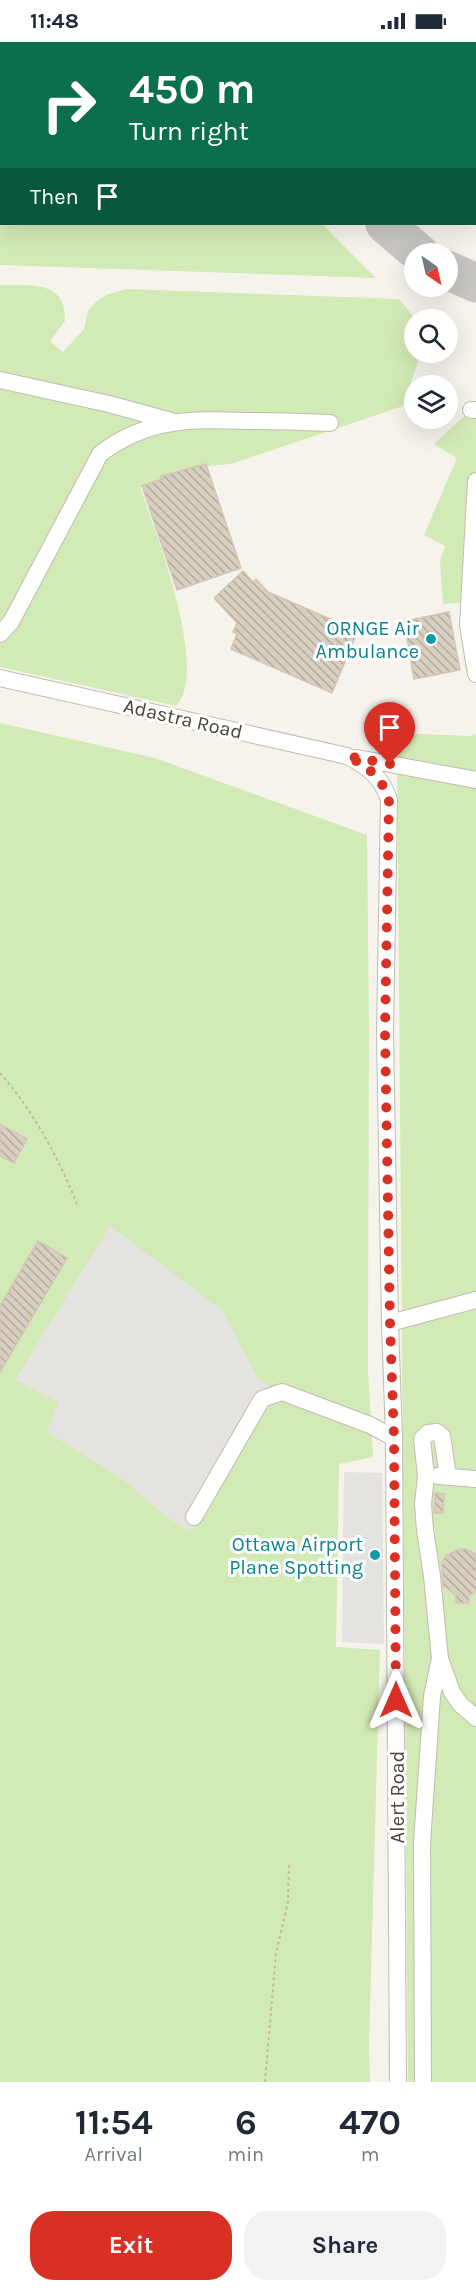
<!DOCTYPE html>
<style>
body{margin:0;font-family:Karla,sans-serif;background:#f2f2f3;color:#1f2937;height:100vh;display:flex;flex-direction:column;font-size:22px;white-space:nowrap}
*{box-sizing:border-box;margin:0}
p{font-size:20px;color:#747a83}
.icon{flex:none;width:33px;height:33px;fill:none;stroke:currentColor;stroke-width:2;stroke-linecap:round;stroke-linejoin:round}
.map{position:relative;height:2040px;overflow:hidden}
.sheet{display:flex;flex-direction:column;background:#fff;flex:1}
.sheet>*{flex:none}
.hud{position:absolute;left:0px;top:0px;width:477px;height:183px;box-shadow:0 6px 24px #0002;background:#0b6e4f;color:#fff;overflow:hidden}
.needle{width:39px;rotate:146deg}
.fabs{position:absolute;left:404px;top:201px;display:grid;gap:12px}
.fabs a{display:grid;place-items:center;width:54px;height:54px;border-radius:50%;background:#fff;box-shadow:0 6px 24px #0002;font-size:30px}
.pin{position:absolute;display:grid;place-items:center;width:51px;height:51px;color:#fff;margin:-62px -26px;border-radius:50% 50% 50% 0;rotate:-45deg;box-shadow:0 0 6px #0007}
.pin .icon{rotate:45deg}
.me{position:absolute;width:66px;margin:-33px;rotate:0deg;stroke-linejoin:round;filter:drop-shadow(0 0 4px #0008)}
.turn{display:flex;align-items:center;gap:21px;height:126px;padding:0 30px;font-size:27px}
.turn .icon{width:78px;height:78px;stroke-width:2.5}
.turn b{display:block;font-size:42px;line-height:51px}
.then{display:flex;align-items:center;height:57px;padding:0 30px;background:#0003;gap:12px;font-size:22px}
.eta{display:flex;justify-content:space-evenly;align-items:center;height:102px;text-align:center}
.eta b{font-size:36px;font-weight:700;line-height:42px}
.primary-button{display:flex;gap:12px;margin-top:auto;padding:12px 30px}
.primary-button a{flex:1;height:69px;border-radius:24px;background:#d93025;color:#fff;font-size:24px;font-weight:700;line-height:69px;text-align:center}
.primary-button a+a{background:#f2f2f3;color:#1f2937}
.status{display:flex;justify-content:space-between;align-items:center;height:42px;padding:0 30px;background:#fff;direction:ltr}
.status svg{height:16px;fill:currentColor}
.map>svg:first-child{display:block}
</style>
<div class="status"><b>11:48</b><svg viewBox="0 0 49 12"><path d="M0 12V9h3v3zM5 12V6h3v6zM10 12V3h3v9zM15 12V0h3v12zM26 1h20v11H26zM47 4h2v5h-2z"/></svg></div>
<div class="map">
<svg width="476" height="2040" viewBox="0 0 476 2040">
<defs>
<pattern id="building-back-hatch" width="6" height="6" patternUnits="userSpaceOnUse" patternTransform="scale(1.5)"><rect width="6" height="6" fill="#d8cfc1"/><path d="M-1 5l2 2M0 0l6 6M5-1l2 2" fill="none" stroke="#b1aa9e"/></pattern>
</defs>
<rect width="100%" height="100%" fill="#f6f3ec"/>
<g fill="#d2eab5">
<polygon points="0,0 150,1 2,2 2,182 322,182 376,236 0,223"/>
<polygon points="292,0 476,0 476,177 476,2"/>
<path d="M 0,243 C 30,244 66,237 65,279 L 50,299 L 63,310 L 84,287 L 88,268 L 97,259 L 108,252 L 127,247 L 399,257 L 416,277 L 414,278 L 414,310 L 421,311 L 403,364 L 231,422 L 207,424 L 140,445 C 155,489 210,628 176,664 L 0,625 Z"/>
<polygon points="476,363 476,594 460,561 443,562 440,519 445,504 424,493 457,416 434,402"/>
<polygon points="0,681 155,716 367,793 369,986 368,1329 373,1415 339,1422 336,1605 380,1608 369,2002 370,2040 0,2040"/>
<polygon points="397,691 471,694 476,692 476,2040 408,2040"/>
</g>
<g fill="#e5e3e0">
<polygon points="110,1184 221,1267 258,1337 275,1347 195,1486 188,1488 168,1476 122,1437 47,1390 58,1360 15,1338"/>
<polygon points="344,1430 382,1431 384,1602 342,1600"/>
</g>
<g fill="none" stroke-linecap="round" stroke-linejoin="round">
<g stroke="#c8c6c3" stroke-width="39">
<polyline points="220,0 221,2"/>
<polyline points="385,182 420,212"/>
<polyline points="447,228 476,241"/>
</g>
</g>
<g fill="url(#building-back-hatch)" stroke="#d3c7b4" stroke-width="1.5">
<polygon points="206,422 241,526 177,548 142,444 162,437 161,434"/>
<polygon points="243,529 253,540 256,537 268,550 358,589 332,651 231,607 237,592 233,590 237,581 214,556"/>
<polygon points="449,570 460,628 414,637 404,579"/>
<polygon points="0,1082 27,1097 14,1121 0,1114"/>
<polygon points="38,1199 67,1216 0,1330 0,1264"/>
<polygon points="435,1451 444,1452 443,1471 434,1471"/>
<polygon points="459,1507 466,1507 476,1512 476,1548 469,1554 469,1561 456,1561 456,1553 443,1543 442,1520 446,1514"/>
</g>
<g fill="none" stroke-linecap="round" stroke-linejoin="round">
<defs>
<g id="minor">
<polyline points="0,338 109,362 171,379"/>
<polyline points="471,368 476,368"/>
<polyline points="476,439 468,583 476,632"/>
<path d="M 0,592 L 11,580 L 100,412 C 147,376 191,377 248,379 C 275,379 303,380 330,381"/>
<path d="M 0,636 L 347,714 C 367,724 382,735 389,758 L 385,990 L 390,1281 L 394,1396 L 398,2040"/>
<polyline points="357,716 476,738"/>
<polyline points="390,1281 476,1258"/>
<polyline points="438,1434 476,1437"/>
<polyline points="448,1434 442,1394 437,1390 428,1391 422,1397 426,1434 423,1462 425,1488 432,1534 440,1617 452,1650 460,1662 476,1676"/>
<polyline points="194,1475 262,1357 282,1350 370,1383 394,1396"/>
<polyline points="423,2040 422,1801 432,1654 440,1617"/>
</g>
</defs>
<use href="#minor" stroke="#c2bbae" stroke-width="18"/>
<g stroke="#c4b79f" stroke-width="2" stroke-dasharray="3 3" stroke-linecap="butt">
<path d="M 0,1031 C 34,1070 58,1115 77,1162"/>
<polyline points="265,2040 276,1911 288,1860 289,1823"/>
</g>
<use href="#minor" stroke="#fff" stroke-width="16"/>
</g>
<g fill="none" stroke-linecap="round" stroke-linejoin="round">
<path stroke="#d93025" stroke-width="10" stroke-dasharray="0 18" d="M 390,722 L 347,714 C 367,724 382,735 389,758 L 385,990 L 390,1281 L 394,1396 L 396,1658"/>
</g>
<g fill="#0f9aa8" stroke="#fff" stroke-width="2">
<circle cx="431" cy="597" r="6"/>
<circle cx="375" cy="1513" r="6"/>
</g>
<g text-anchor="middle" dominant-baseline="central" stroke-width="6" stroke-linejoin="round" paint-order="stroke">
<g font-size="20" fill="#0d838f" stroke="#fff" text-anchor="end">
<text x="419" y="586">ORNGE Air<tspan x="419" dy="23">Ambulance</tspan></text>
<text x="363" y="1502">Ottawa Airport<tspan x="363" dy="23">Plane Spotting</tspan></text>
</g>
<g font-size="20" fill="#4b4439" stroke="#fff">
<text transform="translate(183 677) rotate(13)">Adastra Road</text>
<text transform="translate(397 1755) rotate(-90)">Alert Road</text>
</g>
</g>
</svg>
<div class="fabs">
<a><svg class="needle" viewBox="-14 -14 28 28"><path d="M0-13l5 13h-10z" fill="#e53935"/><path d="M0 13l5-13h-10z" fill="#747a83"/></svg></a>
<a><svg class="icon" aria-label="search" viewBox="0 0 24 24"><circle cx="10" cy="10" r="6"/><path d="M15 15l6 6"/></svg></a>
<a><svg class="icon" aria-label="layers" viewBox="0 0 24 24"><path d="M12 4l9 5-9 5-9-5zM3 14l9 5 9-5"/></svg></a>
</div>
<div class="pin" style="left:390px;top:722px;background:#d93025"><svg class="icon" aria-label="arrive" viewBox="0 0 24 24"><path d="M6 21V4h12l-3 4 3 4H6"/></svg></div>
<svg class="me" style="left:396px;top:1658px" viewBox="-20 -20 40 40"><path d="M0-17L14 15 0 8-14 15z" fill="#d93025" stroke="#fff" stroke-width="4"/></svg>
<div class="hud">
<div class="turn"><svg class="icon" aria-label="right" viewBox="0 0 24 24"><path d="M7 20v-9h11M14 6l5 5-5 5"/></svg><div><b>450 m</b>Turn right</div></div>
<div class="then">Then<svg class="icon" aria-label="arrive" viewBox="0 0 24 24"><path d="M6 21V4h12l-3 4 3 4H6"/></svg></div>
</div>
</div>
<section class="sheet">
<div class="eta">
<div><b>11:54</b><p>Arrival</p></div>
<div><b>6</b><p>min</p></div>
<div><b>470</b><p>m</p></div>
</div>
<div class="primary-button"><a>Exit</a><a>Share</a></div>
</section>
